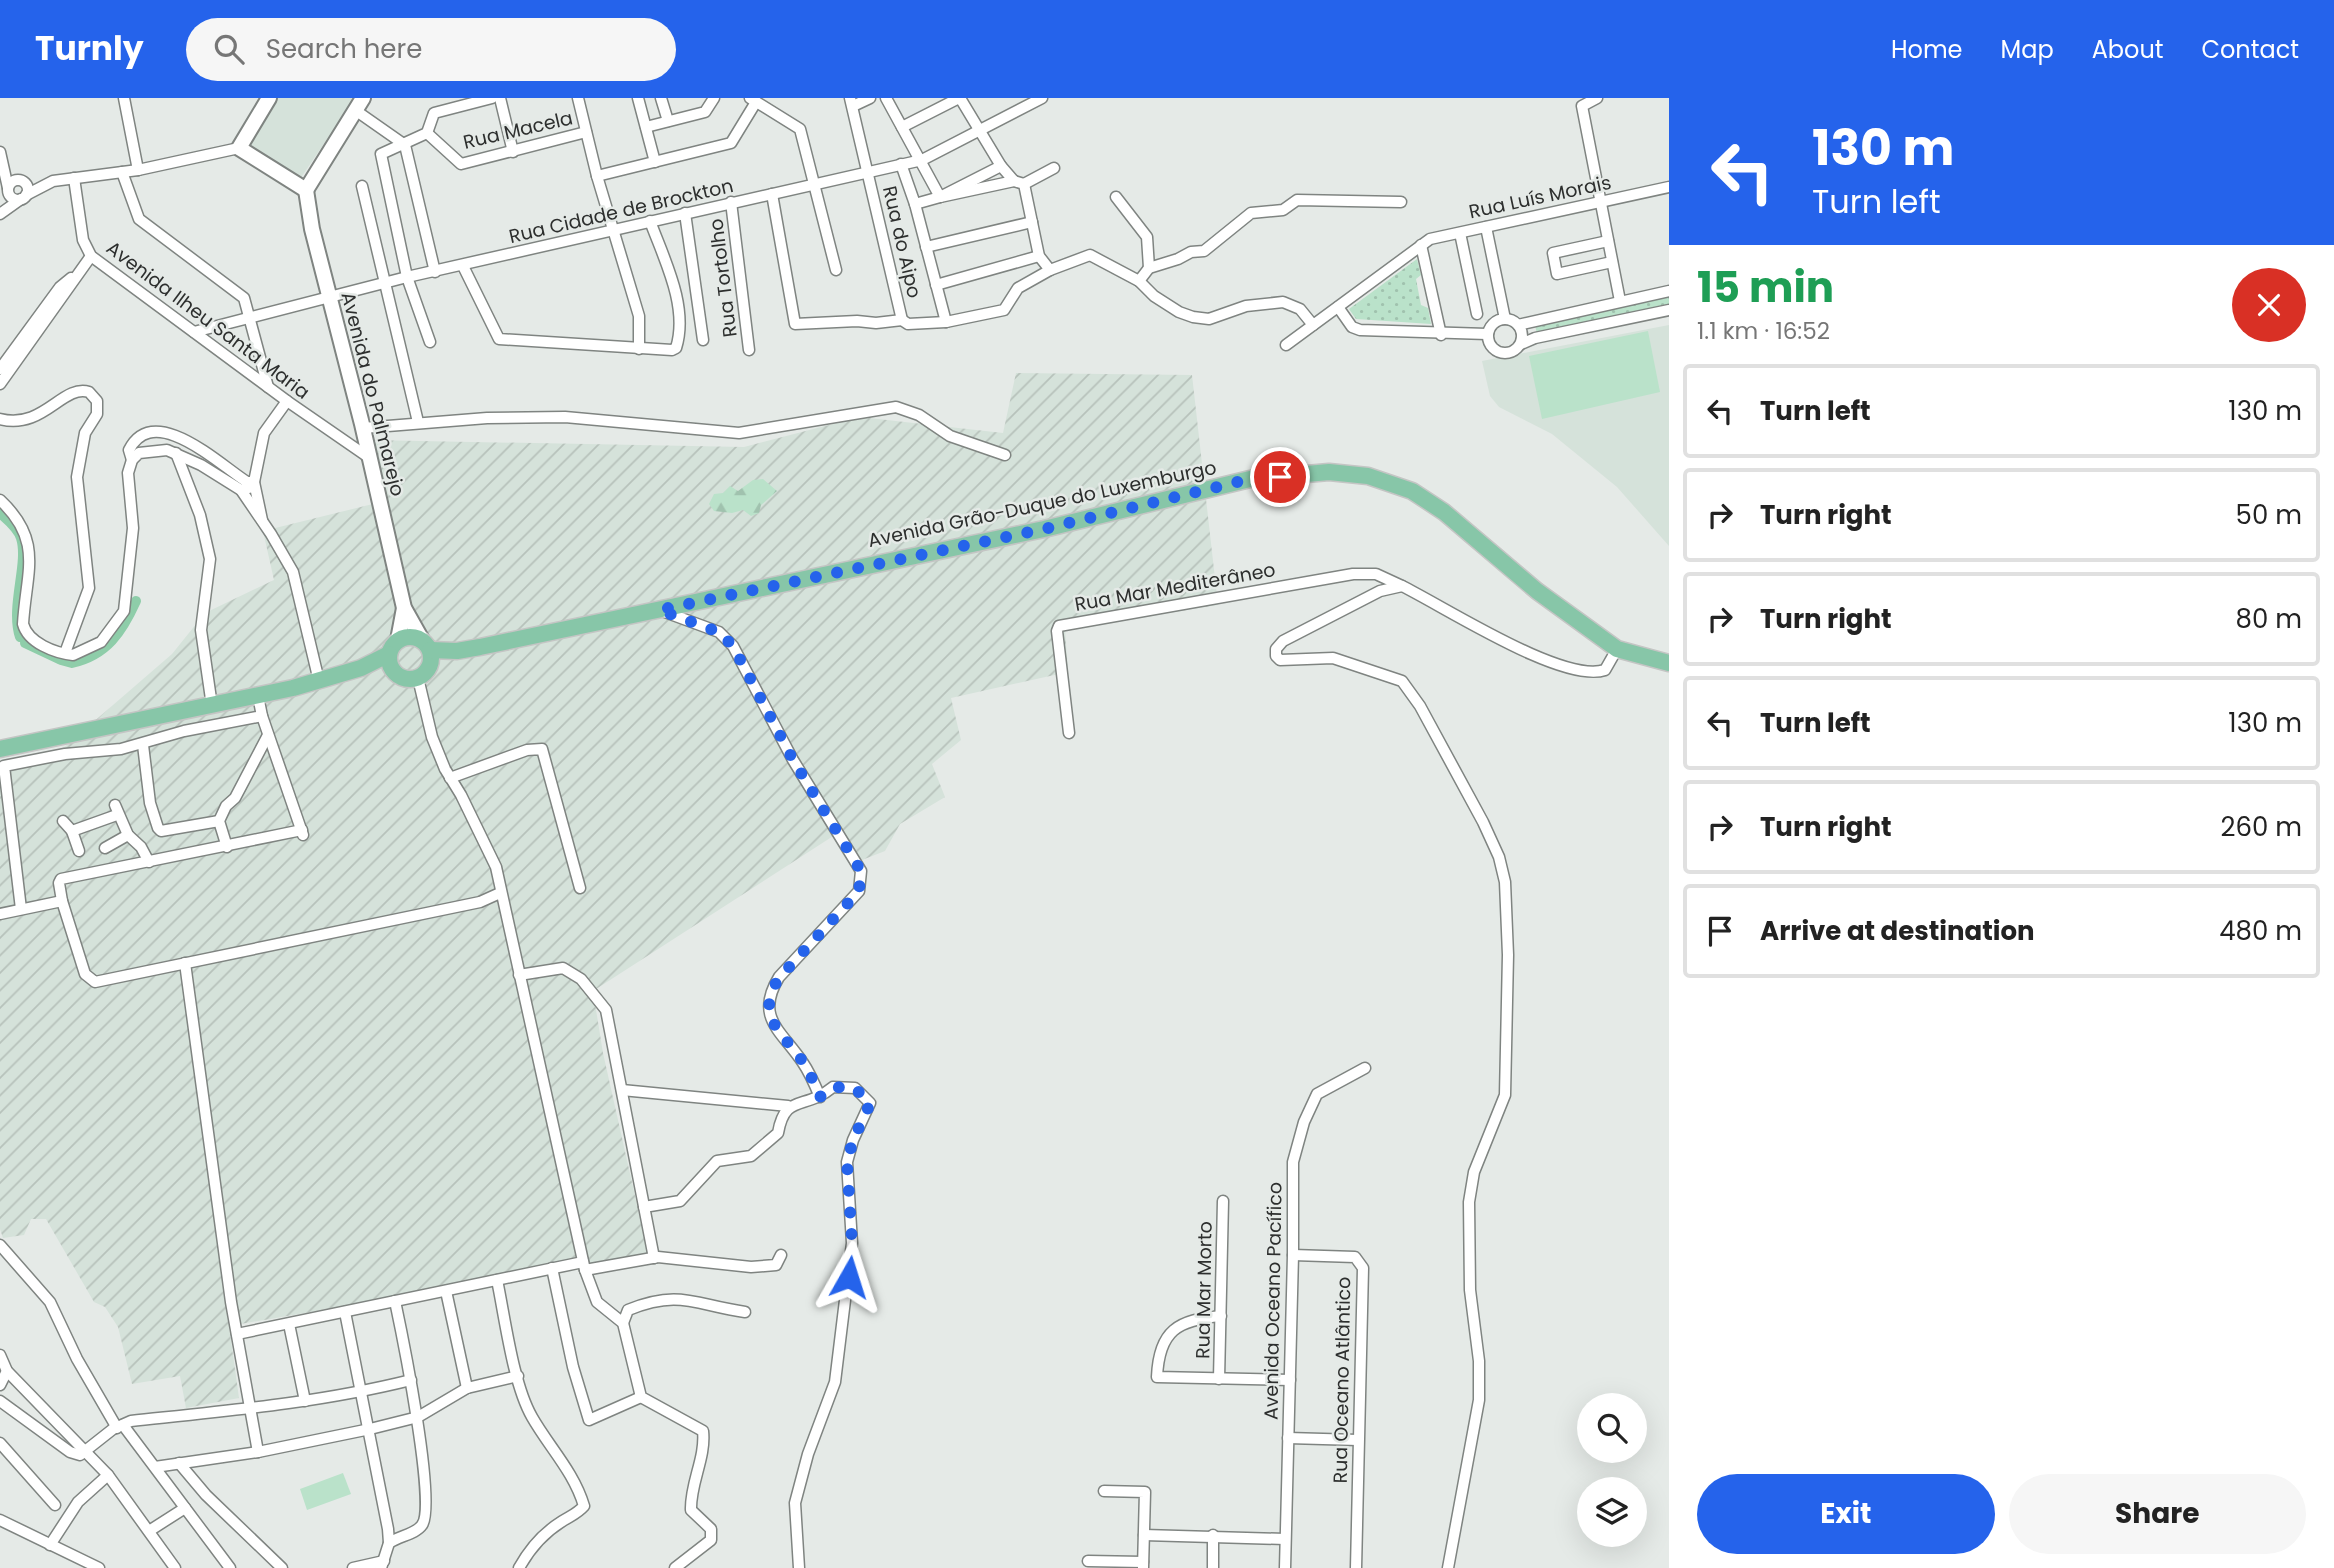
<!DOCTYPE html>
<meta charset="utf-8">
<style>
body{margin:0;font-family:Poppins,sans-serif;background:#f6f6f6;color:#222;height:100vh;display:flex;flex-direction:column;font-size:26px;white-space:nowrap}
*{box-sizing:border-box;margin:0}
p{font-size:23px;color:#767676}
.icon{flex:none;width:38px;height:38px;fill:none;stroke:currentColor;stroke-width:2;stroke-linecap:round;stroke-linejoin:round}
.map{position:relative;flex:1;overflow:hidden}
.sheet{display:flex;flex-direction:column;background:#fff;width:665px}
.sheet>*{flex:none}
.banner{background:#2563eb;color:#fff;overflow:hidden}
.tools{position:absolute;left:1577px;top:1295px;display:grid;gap:14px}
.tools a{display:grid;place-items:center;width:70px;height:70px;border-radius:50%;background:#fff;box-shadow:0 7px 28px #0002;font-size:35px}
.pin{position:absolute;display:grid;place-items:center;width:60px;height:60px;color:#fff;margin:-30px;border:4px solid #fff;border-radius:50%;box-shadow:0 2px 7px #0007}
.me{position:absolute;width:77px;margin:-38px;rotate:6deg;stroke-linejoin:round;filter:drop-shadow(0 0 5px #0008)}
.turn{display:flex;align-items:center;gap:24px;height:147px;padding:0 28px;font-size:32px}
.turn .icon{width:91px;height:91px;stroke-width:2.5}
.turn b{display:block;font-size:49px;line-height:60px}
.round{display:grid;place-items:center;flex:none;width:74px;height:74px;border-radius:37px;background:#f6f6f6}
.head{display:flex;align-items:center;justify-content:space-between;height:119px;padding:0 28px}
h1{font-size:42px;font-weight:700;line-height:52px;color:#1e9e55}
.button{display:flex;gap:14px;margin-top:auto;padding:14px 28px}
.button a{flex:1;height:80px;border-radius:42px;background:#2563eb;color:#fff;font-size:28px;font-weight:700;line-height:80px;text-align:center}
.button a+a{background:#f6f6f6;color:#222}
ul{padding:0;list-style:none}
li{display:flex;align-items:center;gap:21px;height:94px;margin:0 14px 10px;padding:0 14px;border:4px solid #e0e0e0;border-radius:7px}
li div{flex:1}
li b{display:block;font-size:26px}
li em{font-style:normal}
header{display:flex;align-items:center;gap:42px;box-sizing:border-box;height:98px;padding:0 35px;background:#2563eb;color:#fff}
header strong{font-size:33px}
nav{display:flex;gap:38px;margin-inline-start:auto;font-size:24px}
.search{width:490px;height:63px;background:#f6f6f6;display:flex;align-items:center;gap:18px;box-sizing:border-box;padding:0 24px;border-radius:38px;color:#767676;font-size:26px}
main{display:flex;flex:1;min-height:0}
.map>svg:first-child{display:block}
</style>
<header>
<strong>Turnly</strong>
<div class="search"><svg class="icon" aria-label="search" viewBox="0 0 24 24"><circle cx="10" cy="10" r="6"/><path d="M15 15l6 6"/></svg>Search here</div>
<nav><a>Home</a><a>Map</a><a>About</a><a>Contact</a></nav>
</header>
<main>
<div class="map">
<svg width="1669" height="1470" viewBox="0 0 1669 1470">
<defs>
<pattern id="industrial-furrows" width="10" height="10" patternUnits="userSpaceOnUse" patternTransform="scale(1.75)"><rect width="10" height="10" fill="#d5e2da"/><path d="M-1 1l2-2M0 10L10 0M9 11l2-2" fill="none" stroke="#b7c2bb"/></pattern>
<pattern id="grass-dots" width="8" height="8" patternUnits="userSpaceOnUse" patternTransform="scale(1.75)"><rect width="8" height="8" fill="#bae2ca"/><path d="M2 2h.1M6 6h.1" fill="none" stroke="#a0c2ae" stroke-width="1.8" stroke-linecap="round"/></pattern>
<pattern id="forest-firs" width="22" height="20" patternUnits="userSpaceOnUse" patternTransform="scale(1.75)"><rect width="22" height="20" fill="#bae2ca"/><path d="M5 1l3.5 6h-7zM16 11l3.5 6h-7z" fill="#a0c2ae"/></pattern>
</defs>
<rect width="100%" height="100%" fill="#e5eae7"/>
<g fill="#d5e2da">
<polygon points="278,0 355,0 300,81 250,47"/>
<polygon points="1669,227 1669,448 1617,389 1552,336 1499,309 1490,298 1482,263"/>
</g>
<polygon fill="url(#industrial-furrows)" points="1016,275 1192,277 1218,507 1065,531 1068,574 951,600 961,642 932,666 945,699 900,726 885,753 862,762 841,733 593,893 603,955 648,1156 229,1228 239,1300 186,1310 180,1278 132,1286 118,1229 105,1209 94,1204 46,1121 31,1121 24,1137 3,1140 0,1131 0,666 61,652 172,556 205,515 274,482 263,433 381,404 368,342 744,349 860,319 1003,335"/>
<g fill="url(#grass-dots)">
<polygon points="1417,161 1421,177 1416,181 1421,207 1428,210 1431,226 1356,221 1349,211"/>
<polygon points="1669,198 1669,207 1537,236 1535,227"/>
</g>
<polygon fill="url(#forest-firs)" points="763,381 777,393 761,407 759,415 751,418 743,412 732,415 714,413 709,406 714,396 723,395 730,388 738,393 753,382"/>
<g fill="#bae2ca">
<polygon points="1648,233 1660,294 1542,321 1529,258"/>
<polygon points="343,1375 351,1396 307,1412 300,1391"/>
</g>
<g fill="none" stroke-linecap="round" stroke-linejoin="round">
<g stroke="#8ecda9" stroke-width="10">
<path d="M 0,415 C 8,422 18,430 21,440 C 29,465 10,509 20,539"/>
<polyline points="25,545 59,561"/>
<path d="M 61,562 L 72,565 C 107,557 122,534 136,503"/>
</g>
<defs>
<g id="street">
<polyline points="124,0 138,72"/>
<polyline points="500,0 513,54"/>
<polyline points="578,0 597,78 639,218 639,251"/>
<polyline points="638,0 655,64"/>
<polyline points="661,0 668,23"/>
<polyline points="750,0 800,31 836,172"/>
<polyline points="850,0 902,222"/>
<polyline points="886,0 940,99 1014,83 1024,86 1039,158 1050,172 1090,157 1139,183 1154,198 1179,214 1193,219 1209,221 1246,208 1283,204 1300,211 1313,227"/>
<polyline points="960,0 1001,68"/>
<polyline points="1597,0 1582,8 1620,203"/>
<polyline points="853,8 870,0"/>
<polyline points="355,12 405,47"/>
<polyline points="646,29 705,14 714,0"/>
<polyline points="902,29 959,0"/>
<polyline points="427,35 461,66 586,34"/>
<polyline points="405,47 435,174"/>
<polyline points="0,54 8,90"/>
<polyline points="901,66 915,106 940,99 1001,68 1014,83"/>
<polyline points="122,74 139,121 244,200 268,289"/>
<polyline points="597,78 731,45 756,4"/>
<polyline points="74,80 83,142 91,158 287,303 371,361"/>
<circle cx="18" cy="92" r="10"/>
<polyline points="1024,86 1054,70"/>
<polyline points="362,88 418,324"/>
<polyline points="772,96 795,226 857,223 876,225 902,222"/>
<polyline points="26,97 53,83 138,72 239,50"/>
<polyline points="1116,99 1147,139 1149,170"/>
<polyline points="731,104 749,252"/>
<polyline points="915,106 946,224"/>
<polyline points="685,115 703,242"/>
<polyline points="0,116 21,101"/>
<polyline points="1486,129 1505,221"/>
<polyline points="1460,135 1477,216"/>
<polyline points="1608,143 1553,155 1557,176 1612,164"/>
<polyline points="1421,147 1441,237"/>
<polyline points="926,149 1032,124"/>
<path d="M 463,168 L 499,241 L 672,252 L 676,250 C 689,209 664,161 650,123"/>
<polyline points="1139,183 1149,170 1178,161 1191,154 1204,153 1251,115 1283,112 1297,102 1401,104"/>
<polyline points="936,187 1039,158"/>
<polyline points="1338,209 1352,229 1360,232 1487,236"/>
<circle cx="1505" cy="238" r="17"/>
<polyline points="902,222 908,226 946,224 1004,212 1018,190 1050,172"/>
<polyline points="1518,227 1669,193"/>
<polyline points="194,234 407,179 922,62 1042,0"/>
<polyline points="430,244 407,179 381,56 427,35 434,15 492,0"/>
<polyline points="1521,246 1535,240 1669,212"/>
<polyline points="1286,247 1430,141 1669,89"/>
<polyline points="0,271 60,189 71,180"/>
<polyline points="0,286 91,158"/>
<path d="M 0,321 C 44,332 62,286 89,294 L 97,303 L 97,316 L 85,335 L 77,379 L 89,490 L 65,555"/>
<polyline points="363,330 487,320 565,319 739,335 896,309 919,317 950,338 1005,357"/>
<polyline points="176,355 200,417 210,461 201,532 212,608"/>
<path d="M 132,362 L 129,352 C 154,303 220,367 247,384 L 254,384 L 249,390 L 241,392"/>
<path d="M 0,402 C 44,443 26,474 23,526 C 28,545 55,555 73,557 L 101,544 L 124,513 L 133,430 L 128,375 L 132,362 L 139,355 L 167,352 L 201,367 L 241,392 L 271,436 L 293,474 L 319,583"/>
<polyline points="262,422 254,384 264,335 287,303"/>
<path d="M 662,513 L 719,534 L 733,548 L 793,662 L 861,773 L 859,793 L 779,879 C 754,920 782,933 803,965 C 810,975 815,987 820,999"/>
<polyline points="418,580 432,639 445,671 461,697 496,769 585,1172 658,1159 751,1169 776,1167 781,1157"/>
<polyline points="258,598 262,618 303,737"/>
<polyline points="1069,635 1057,533 1059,528 1353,476 1376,476 1402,488"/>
<polyline points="143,647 150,705 158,730 161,733 219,723"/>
<polyline points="450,680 527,652 542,651 580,790"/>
<polyline points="115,707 128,737 141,749 149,764"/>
<polyline points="63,723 72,733 79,753"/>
<polyline points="72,733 114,718"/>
<polyline points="227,749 219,723 226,708 235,700 268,637"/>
<polyline points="105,750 128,737"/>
<polyline points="62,803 59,785 61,781 302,732"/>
<polyline points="21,811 4,668 65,656 121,651 184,633 262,618"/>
<polyline points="0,816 62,803 85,876 95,884 480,804 500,795"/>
<polyline points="185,865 231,1204 258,1354"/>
<polyline points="519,877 563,870 581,881 606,912 654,1160"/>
<polyline points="622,992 788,1008"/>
<path d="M 644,1109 L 680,1103 L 717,1063 L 751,1058 L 778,1035 C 785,995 804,1013 833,989 L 855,990 L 870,1005 L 853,1042 L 847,1064 L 852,1145 L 835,1284 L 808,1356 L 795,1405 L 799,1470"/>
<polyline points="0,1147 50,1204 77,1261 117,1330"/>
<polyline points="1293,1157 1355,1159 1363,1170 1356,1470"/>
<polyline points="552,1170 573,1269 589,1322 641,1299"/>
<path d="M 585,1172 L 597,1204 L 623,1225 L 641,1299 L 703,1333 C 706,1360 690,1385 691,1412 L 711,1431 L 711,1442 L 675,1470"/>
<path d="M 497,1182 C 505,1220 513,1286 532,1319 C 549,1349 574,1374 584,1408 C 577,1416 570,1418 561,1424 C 542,1436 530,1450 519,1470"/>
<polyline points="446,1193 467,1290"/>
<polyline points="345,1214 388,1431 389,1445 381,1470"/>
<path d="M 1221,1218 C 1178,1222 1159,1232 1157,1279 L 1290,1282"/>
<path d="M 623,1225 L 628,1212 C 680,1191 695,1207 745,1214"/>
<polyline points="289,1226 305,1303"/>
<polyline points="237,1236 583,1164"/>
<polyline points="0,1257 7,1273 108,1377 175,1470"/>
<polyline points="1219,1281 1223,1103"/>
<polyline points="0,1287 7,1273"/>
<path d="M 0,1303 L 70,1354 L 80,1357 L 113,1331 L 131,1323 C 225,1313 319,1305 411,1282"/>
<polyline points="123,1327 230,1470"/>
<polyline points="1288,1340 1358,1342"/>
<polyline points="0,1345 55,1407"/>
<polyline points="179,1365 206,1397 282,1470"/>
<polyline points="155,1369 258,1354 370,1331 418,1319 467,1290 518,1278"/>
<polyline points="1104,1393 1145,1394 1143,1470"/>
<polyline points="0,1422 99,1470"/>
<polyline points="149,1433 185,1410"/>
<polyline points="1144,1437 1285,1441"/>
<path d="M 389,1445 C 399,1438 416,1436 422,1427 C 437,1407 402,1236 395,1203"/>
<polyline points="50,1447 78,1404 108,1377"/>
<polyline points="1088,1463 1143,1464"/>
<polyline points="353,1470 384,1463"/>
<polyline points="1213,1470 1213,1437"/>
<polyline points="1285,1470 1293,1157 1293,1064 1304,1024 1317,996 1365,970"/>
<path d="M 1448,1470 L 1479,1302 L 1479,1263 L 1470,1192 L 1469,1104 L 1474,1074 L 1505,997 L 1508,857 L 1505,784 L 1499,759 L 1483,724 L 1420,608 L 1402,583 L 1333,560 L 1280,562 L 1276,558 L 1276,551 L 1283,543 L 1380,493 L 1402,488 C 1445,509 1563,586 1605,572 L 1617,551"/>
</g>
<g id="secondary">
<polyline points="269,0 239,50 306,92"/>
<polyline points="306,92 312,131 362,326 404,510 422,542"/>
<polyline points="306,92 363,0"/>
<polyline points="398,542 404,510"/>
</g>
<g id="primary">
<circle cx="410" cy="560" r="21"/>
<polyline points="430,552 457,553 480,549 1044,431 1250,381 1329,374 1368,378 1412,393 1444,414 1537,493 1617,551 1669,565"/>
<polyline points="0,651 293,590 361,570 389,556"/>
</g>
</defs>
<use href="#street" stroke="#7f8481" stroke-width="13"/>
<use href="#secondary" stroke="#7f8481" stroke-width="18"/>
<use href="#primary" stroke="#c4c5c4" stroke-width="19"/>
<use href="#street" stroke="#fff" stroke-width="10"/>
<use href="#secondary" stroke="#fff" stroke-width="14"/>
<use href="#primary" stroke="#87c6a8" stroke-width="16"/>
</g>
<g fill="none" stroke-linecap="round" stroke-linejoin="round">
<path stroke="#2563eb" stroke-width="12" stroke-dasharray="0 21.6" d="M 849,1179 L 852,1144 L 847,1064 L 853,1042 L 870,1006 L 855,990 L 833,989 L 820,999 C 815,987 810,975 803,964 C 782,933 754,920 779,880 L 859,793 L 861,773 L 793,662 L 733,548 L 719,534 L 659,512 L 1044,431 L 1250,381 L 1280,379"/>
</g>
<g text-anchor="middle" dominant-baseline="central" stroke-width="5" stroke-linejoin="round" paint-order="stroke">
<g font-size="19" fill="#2d2f2e" stroke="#e5eae7">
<text transform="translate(518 32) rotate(-13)">Rua Macela</text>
<text transform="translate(1540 99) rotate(-12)">Rua Luís Morais</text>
<text transform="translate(621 113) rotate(-13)">Rua Cidade de Brockton</text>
<text transform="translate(902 144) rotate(77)">Rua do Aipo</text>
<text transform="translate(723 180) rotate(-97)">Rua Tortolho</text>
<text transform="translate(208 222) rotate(37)">Avenida Ilheu Santa Maria</text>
<text transform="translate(373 296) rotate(76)">Avenida do Palmarejo</text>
<text transform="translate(1042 406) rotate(-12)">Avenida Grão-Duque do Luxemburgo</text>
<text transform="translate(1175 489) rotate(-10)">Rua Mar Mediterâneo</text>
<text transform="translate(1204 1192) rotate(-89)">Rua Mar Morto</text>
<text transform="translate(1273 1203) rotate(-89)">Avenida Oceano Pacífico</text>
<text transform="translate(1342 1282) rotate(-89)">Rua Oceano Atlântico</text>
</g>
</g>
</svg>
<div class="tools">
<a><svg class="icon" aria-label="search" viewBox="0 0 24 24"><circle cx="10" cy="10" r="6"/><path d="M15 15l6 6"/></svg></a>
<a><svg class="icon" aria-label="layers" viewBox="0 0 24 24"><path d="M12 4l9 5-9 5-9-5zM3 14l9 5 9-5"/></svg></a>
</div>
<div class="pin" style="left:1280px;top:379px;background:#d93025"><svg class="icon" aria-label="arrive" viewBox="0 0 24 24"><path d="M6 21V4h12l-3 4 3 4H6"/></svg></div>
<svg class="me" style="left:849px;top:1179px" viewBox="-20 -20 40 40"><path d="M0-17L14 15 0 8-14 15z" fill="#2563eb" stroke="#fff" stroke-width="4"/></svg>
</div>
<section class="sheet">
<div class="banner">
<div class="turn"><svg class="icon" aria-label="left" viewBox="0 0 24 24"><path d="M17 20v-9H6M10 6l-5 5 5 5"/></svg><div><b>130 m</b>Turn left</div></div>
</div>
<div class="head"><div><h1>15 min</h1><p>1.1 km · 16:52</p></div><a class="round" style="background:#d93025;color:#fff"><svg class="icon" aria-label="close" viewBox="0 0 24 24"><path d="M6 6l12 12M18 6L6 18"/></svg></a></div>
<ul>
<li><svg class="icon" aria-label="left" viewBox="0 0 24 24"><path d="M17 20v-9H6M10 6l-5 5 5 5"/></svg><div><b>Turn left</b></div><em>130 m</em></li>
<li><svg class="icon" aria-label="right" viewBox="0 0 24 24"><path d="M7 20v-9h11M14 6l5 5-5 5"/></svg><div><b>Turn right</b></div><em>50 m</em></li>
<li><svg class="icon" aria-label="right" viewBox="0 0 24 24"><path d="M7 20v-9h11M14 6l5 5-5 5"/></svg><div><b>Turn right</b></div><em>80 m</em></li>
<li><svg class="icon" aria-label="left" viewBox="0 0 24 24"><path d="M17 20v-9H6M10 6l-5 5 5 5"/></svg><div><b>Turn left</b></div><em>130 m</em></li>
<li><svg class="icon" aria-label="right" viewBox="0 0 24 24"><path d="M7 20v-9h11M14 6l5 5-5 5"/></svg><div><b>Turn right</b></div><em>260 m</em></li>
<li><svg class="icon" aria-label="arrive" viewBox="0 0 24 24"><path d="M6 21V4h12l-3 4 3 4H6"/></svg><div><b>Arrive at destination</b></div><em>480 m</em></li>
</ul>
<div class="button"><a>Exit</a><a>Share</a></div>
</section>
</main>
